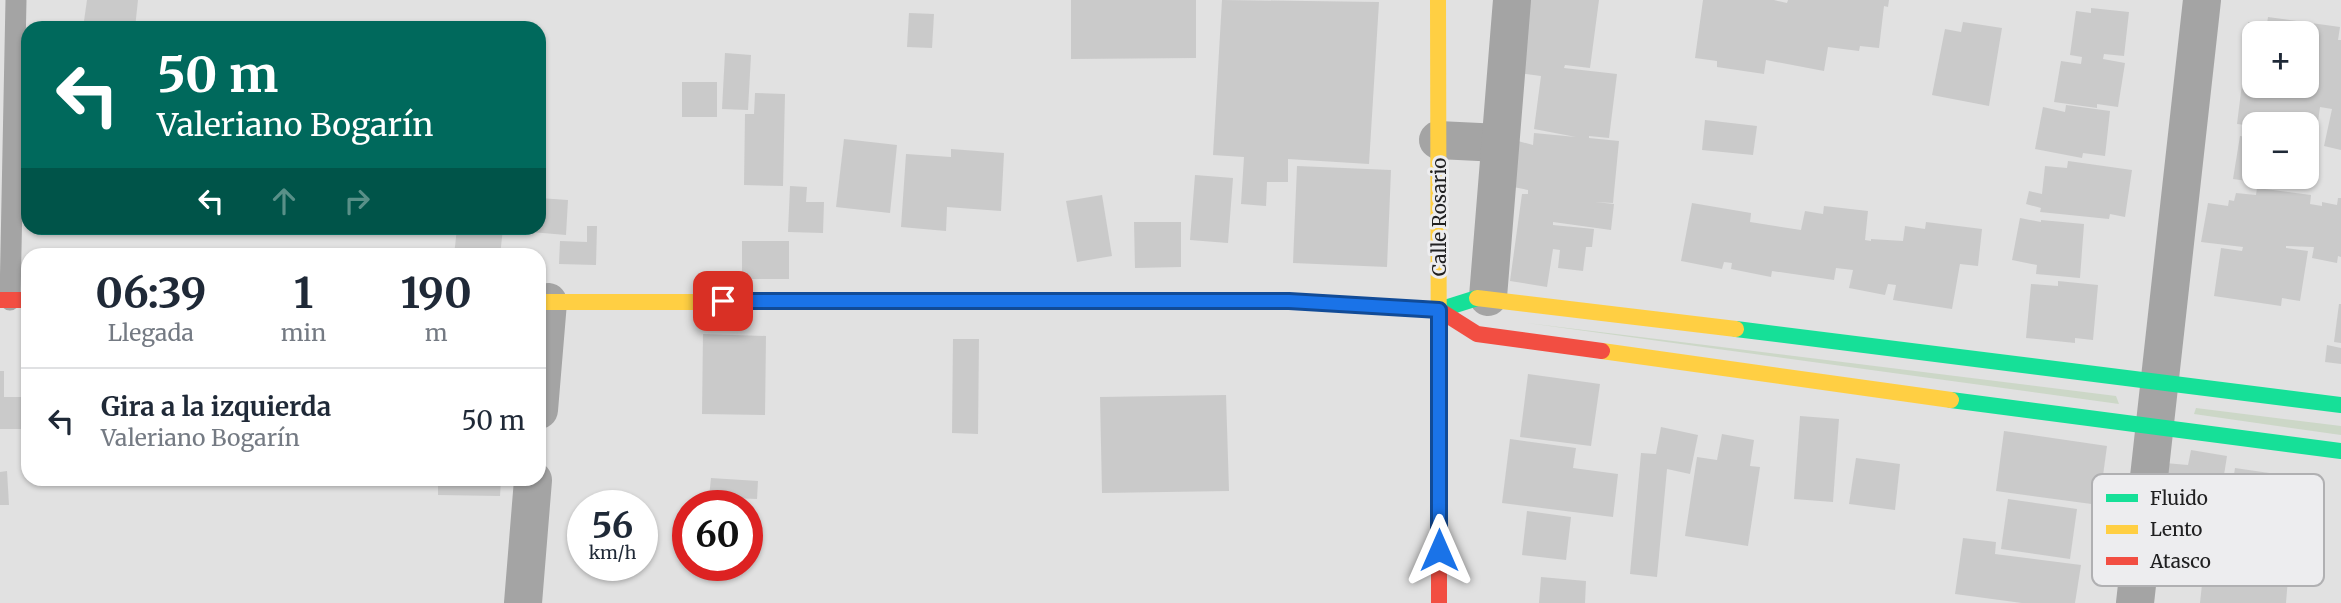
<!DOCTYPE html>
<html lang="es">
<meta charset="utf-8">
<style>
body{margin:0;font-family:Merriweather,serif;background:#f6f6f7;color:#1f2937;height:100vh;display:flex;flex-direction:column;font-size:26px;white-space:nowrap}
*{box-sizing:border-box;margin:0}
p{font-size:23px;color:#747a83}
.icon{flex:none;width:38px;height:38px;fill:none;stroke:currentColor;stroke-width:2;stroke-linecap:round;stroke-linejoin:round}
.map{position:relative;flex:1;overflow:hidden}
.sheet{position:absolute;left:21px;top:248px;width:525px;height:238px;display:flex;flex-direction:column;background:#fff;border-radius:21px;box-shadow:0 2px 5px #0004}
.sheet>*{flex:none}
.hud{position:absolute;left:21px;top:21px;width:525px;height:214px;border-radius:21px;box-shadow:0 2px 5px #0004;background:#00695c;color:#fff;overflow:hidden}
.tools{position:absolute;left:2242px;top:21px;display:grid;gap:14px}
.tools a{display:grid;place-items:center;width:77px;height:77px;border-radius:14px;background:#fff;box-shadow:0 2px 5px #0004;font-size:35px}
.speed{position:absolute;left:567px;top:490px;display:flex;gap:14px;font-size:35px;font-weight:700;text-align:center}
.speed>*{display:grid;place-content:center;width:91px;height:91px;border-radius:50%;background:#fff;box-shadow:0 2px 5px #0004;line-height:1}
.speed small{font-size:18px;font-weight:400}
.speed .limit{border:10px solid #d22;background:#fff;color:#111}
.pin{position:absolute;display:grid;place-items:center;width:60px;height:60px;color:#fff;margin:-30px;border-radius:14px;box-shadow:0 4px 10px #0006}
.me{position:absolute;width:77px;margin:-38px;rotate:0deg;stroke-linejoin:round;filter:drop-shadow(0 0 5px #0008)}
.turn{display:flex;align-items:center;gap:24px;height:147px;padding:0 21px;font-size:32px}
.turn .icon{width:91px;height:91px;stroke-width:2.5}
.turn b{display:block;font-size:49px;line-height:60px}
.lanes{display:flex;align-items:center;height:66px;padding:0 21px;background:#0003;justify-content:center;gap:35px;direction:ltr}
.lanes .off{opacity:.35}
.eta{display:flex;justify-content:space-evenly;align-items:center;height:119px;text-align:center}
.eta b{font-size:42px;font-weight:700;line-height:49px}
ul{padding:0;list-style:none}
li{display:flex;align-items:center;gap:21px;height:105px;padding:0 21px;border-top:2px solid #e0e1e3}
li div{flex:1}
li b{display:block;font-size:26px}
li em{font-style:normal}
.map>svg:first-child{display:block}
</style>
<div class="map">
<svg width="2341" height="603" viewBox="0 0 2341 603">
<rect width="100%" height="100%" fill="#e1e1e1"/>
<g fill="#ccd7c7">
<polygon points="1527,323 2116,396 2119,404"/>
<polygon points="2196,408 2341,426 2341,435 2194,414"/>
</g>
<g fill="#cacaca">
<polygon points="87,0 138,0 135,28 83,28"/>
<polygon points="1071,0 1196,0 1196,58 1071,59"/>
<polygon points="1222,0 1379,2 1369,164 1288,159 1288,182 1267,182 1266,206 1241,204 1244,157 1213,155"/>
<polygon points="1522,0 1599,0 1590,68 1565,65 1564,68 1617,74 1609,138 1589,136 1589,138 1619,141 1613,203 1595,202 1614,204 1611,230 1553,222 1553,225 1594,229 1592,247 1586,247 1583,271 1558,268 1560,250 1553,249 1547,287 1510,281 1522,194 1528,194 1528,190 1508,186 1518,141 1533,145 1534,133 1576,137 1534,129 1541,76 1511,72"/>
<polygon points="1703,0 1774,0 1787,3 1788,0 1889,0 1888,7 1884,6 1879,48 1860,46 1859,51 1828,47 1824,71 1766,60 1764,74 1717,67 1717,61 1695,58"/>
<polygon points="2091,8 2129,12 2124,56 2104,54 2103,59 2125,63 2118,107 2097,104 2097,108 2054,102 2061,61 2081,64 2082,57 2070,55 2076,11 2091,13"/>
<polygon points="909,13 934,14 932,48 907,47"/>
<polygon points="2268,17 2340,27 2338,40 2341,40 2341,150 2324,146 2332,109 2320,107 2317,129 2306,128 2306,124 2254,126 2237,124 2242,84 2261,86 2306,86 2306,33 2254,33 2254,54 2244,53 2248,22 2267,24"/>
<polygon points="461,21 461,28 417,28 417,24"/>
<polygon points="1963,22 2002,28 1989,106 1932,95 1945,29 1961,32"/>
<polygon points="725,53 751,55 748,110 722,109"/>
<rect x="682" y="82" width="35" height="35"/>
<polygon points="755,93 785,94 783,186 744,185 745,114 754,114"/>
<polygon points="2066,105 2110,111 2105,156 2083,153 2082,158 2035,149 2043,107 2065,112"/>
<polygon points="1705,120 1757,126 1753,155 1702,150"/>
<polygon points="2240,136 2254,138 2254,177 2306,177 2305,183 2284,181 2283,186 2233,179"/>
<polygon points="844,139 897,145 890,213 836,207"/>
<polygon points="951,149 1004,153 1001,211 947,207 946,231 901,227 906,154 951,157"/>
<polygon points="2068,161 2132,170 2125,217 2110,214 2109,219 2040,212 2041,208 2026,204 2029,191 2042,194 2045,166 2067,168"/>
<polygon points="1297,166 1391,170 1387,267 1293,263"/>
<polygon points="1195,175 1233,178 1228,243 1190,240"/>
<polygon points="790,186 807,187 806,202 824,202 823,233 788,232"/>
<polygon points="2257,188 2311,195 2310,204 2322,206 2322,202 2337,205 2338,198 2341,198 2341,257 2338,256 2337,263 2312,258 2314,247 2286,246 2286,248 2308,251 2300,301 2282,298 2281,306 2214,296 2221,248 2242,251 2243,247 2201,242 2208,203 2228,206 2229,200 2234,201 2236,193 2256,195"/>
<polygon points="1102,195 1112,256 1077,262 1066,201"/>
<polygon points="539,198 568,200 566,235 519,231 519,228 539,228"/>
<polygon points="1692,203 1751,213 1750,222 1801,230 1805,211 1823,214 1824,206 1868,211 1865,240 1871,241 1871,239 1903,241 1905,226 1925,229 1926,222 1982,229 1978,266 1960,264 1952,309 1893,300 1896,285 1888,284 1885,295 1849,288 1853,270 1836,268 1834,280 1772,271 1771,277 1731,269 1732,263 1724,262 1722,269 1681,261"/>
<polygon points="2020,218 2041,222 2041,220 2084,224 2080,278 2036,274 2037,265 2012,260"/>
<polygon points="1134,222 1181,222 1181,267 1135,268"/>
<polygon points="587,226 597,226 596,265 559,264 560,241 587,242"/>
<polygon points="457,228 503,228 500,256 454,256"/>
<rect x="742" y="241" width="47" height="38"/>
<polygon points="2058,281 2098,285 2093,340 2075,338 2075,343 2026,338 2031,284 2058,286"/>
<polygon points="2339,304 2341,304 2341,343 2334,342"/>
<polygon points="703,334 766,336 765,415 702,414"/>
<polygon points="953,339 979,339 978,434 952,433"/>
<polygon points="2327,345 2341,348 2341,364 2325,362"/>
<polygon points="0,371 4,371 4,397 28,397 28,429 0,429"/>
<polygon points="1528,374 1600,384 1591,446 1520,437"/>
<polygon points="1226,395 1229,491 1102,493 1100,397"/>
<polygon points="1800,416 1839,419 1833,502 1794,499"/>
<polygon points="1661,427 1698,435 1690,474 1667,469 1657,577 1630,574 1641,453 1656,454"/>
<polygon points="2004,431 2107,446 2099,505 1996,491"/>
<polygon points="1722,434 1754,440 1750,466 1760,467 1748,546 1685,536 1697,457 1717,460"/>
<polygon points="1510,439 1576,448 1573,468 1618,474 1613,517 1502,503"/>
<polygon points="2191,450 2227,456 2218,513 2194,509 2193,523 2161,521 2165,463 2188,465"/>
<polygon points="1856,458 1900,464 1895,510 1849,504"/>
<polygon points="2235,468 2276,474 2270,513 2229,507"/>
<polygon points="7,471 9,505 0,505 0,472"/>
<polygon points="711,478 758,481 757,499 709,497"/>
<polygon points="438,480 501,480 500,496 438,495"/>
<polygon points="2008,499 2077,509 2070,559 2001,549"/>
<polygon points="1527,511 1571,517 1566,560 1522,555"/>
<polygon points="2209,525 2298,532 2294,579 2288,578 2286,603 2200,603 2203,575 2187,574 2190,535 2208,536"/>
<polygon points="1963,538 1996,542 1995,554 2081,565 2075,603 2022,603 1955,594"/>
<polygon points="1541,577 1586,581 1585,603 1539,603"/>
</g>
<g fill="none" stroke-linecap="round" stroke-linejoin="round">
<polyline stroke="#a4a4a4" stroke-width="21" points="10,300 16,0"/>
<g stroke="#a4a4a4" stroke-width="38">
<polyline points="1438,140 1500,143"/>
<polyline points="1488,297 1512,0"/>
<polyline points="539,410 548,302"/>
<polyline points="523,603 533,480"/>
<polyline points="2135,603 2202,0"/>
</g>
<g stroke="#16e098" stroke-width="16">
<polyline points="785,302 1289,301 1439,310 1477,298"/>
<polyline points="1736,329 2341,405"/>
<polyline points="1951,400 2341,451"/>
</g>
<g stroke="#ffcf43" stroke-width="16">
<polyline points="1438,0 1439,449"/>
<polyline points="1477,298 1736,329"/>
<polyline points="539,302 785,302"/>
<polyline points="1602,351 1951,400"/>
</g>
<g stroke="#f24e42" stroke-width="16">
<polyline points="0,300 28,300"/>
<polyline points="1439,310 1477,334 1602,351"/>
<polyline points="1439,449 1439,603"/>
</g>
</g>
<g fill="none" stroke-linecap="round" stroke-linejoin="round">
<defs>
<polyline id="route" points="723,301 1289,301 1439,310 1439,550"/>
</defs>
<use href="#route" stroke="#114b97" stroke-width="18"/>
<use href="#route" stroke="#1a73e8" stroke-width="12"/>
</g>
<g text-anchor="middle" dominant-baseline="central" stroke-width="6" stroke-linejoin="round" paint-order="stroke">
<g font-size="19" fill="#212122" stroke="#ededef">
<text transform="translate(1439 217) rotate(-90)">Calle Rosario</text>
</g>
</g>
<rect x="2092" y="474" width="232" height="112" rx="10" fill="#ededef" stroke="#b0b0b2" stroke-width="2"/>
<rect x="2106" y="494" width="32" height="8" fill="#16e098"/>
<rect x="2106" y="525" width="32" height="9" fill="#ffcf43"/>
<rect x="2106" y="557" width="32" height="8" fill="#f24e42"/>
<g font-size="19" fill="#212122">
<text x="2150" y="505">Fluido</text>
<text x="2150" y="536">Lento</text>
<text x="2150" y="568">Atasco</text>
</g>
</svg>
<div class="tools">
<a>+</a>
<a>−</a>
</div>
<div class="speed"><div>56<small>km/h</small></div><div class="limit">60</div></div>
<div class="pin" style="left:723px;top:301px;background:#d93025"><svg class="icon" aria-label="arrive" viewBox="0 0 24 24"><path d="M6 21V4h12l-3 4 3 4H6"/></svg></div>
<svg class="me" style="left:1439px;top:550px" viewBox="-20 -20 40 40"><path d="M0-17L14 15 0 8-14 15z" fill="#1a73e8" stroke="#fff" stroke-width="4"/></svg>
<div class="hud">
<div class="turn"><svg class="icon" aria-label="left" viewBox="0 0 24 24"><path d="M17 20v-9H6M10 6l-5 5 5 5"/></svg><div><b>50 m</b>Valeriano Bogarín</div></div>
<div class="lanes"><svg class="icon" aria-label="left" viewBox="0 0 24 24"><path d="M17 20v-9H6M10 6l-5 5 5 5"/></svg><svg class="icon off" aria-label="ahead" viewBox="0 0 24 24"><path d="M12 20V5M6 11l6-6 6 6"/></svg><svg class="icon off" aria-label="right" viewBox="0 0 24 24"><path d="M7 20v-9h11M14 6l5 5-5 5"/></svg></div>
</div>
<section class="sheet">
<div class="eta">
<div><b>06:39</b><p>Llegada</p></div>
<div><b>1</b><p>min</p></div>
<div><b>190</b><p>m</p></div>
</div>
<ul>
<li><svg class="icon" aria-label="left" viewBox="0 0 24 24"><path d="M17 20v-9H6M10 6l-5 5 5 5"/></svg><div><b>Gira a la izquierda</b><p>Valeriano Bogarín</p></div><em>50 m</em></li>
</ul>
</section>
</div>
